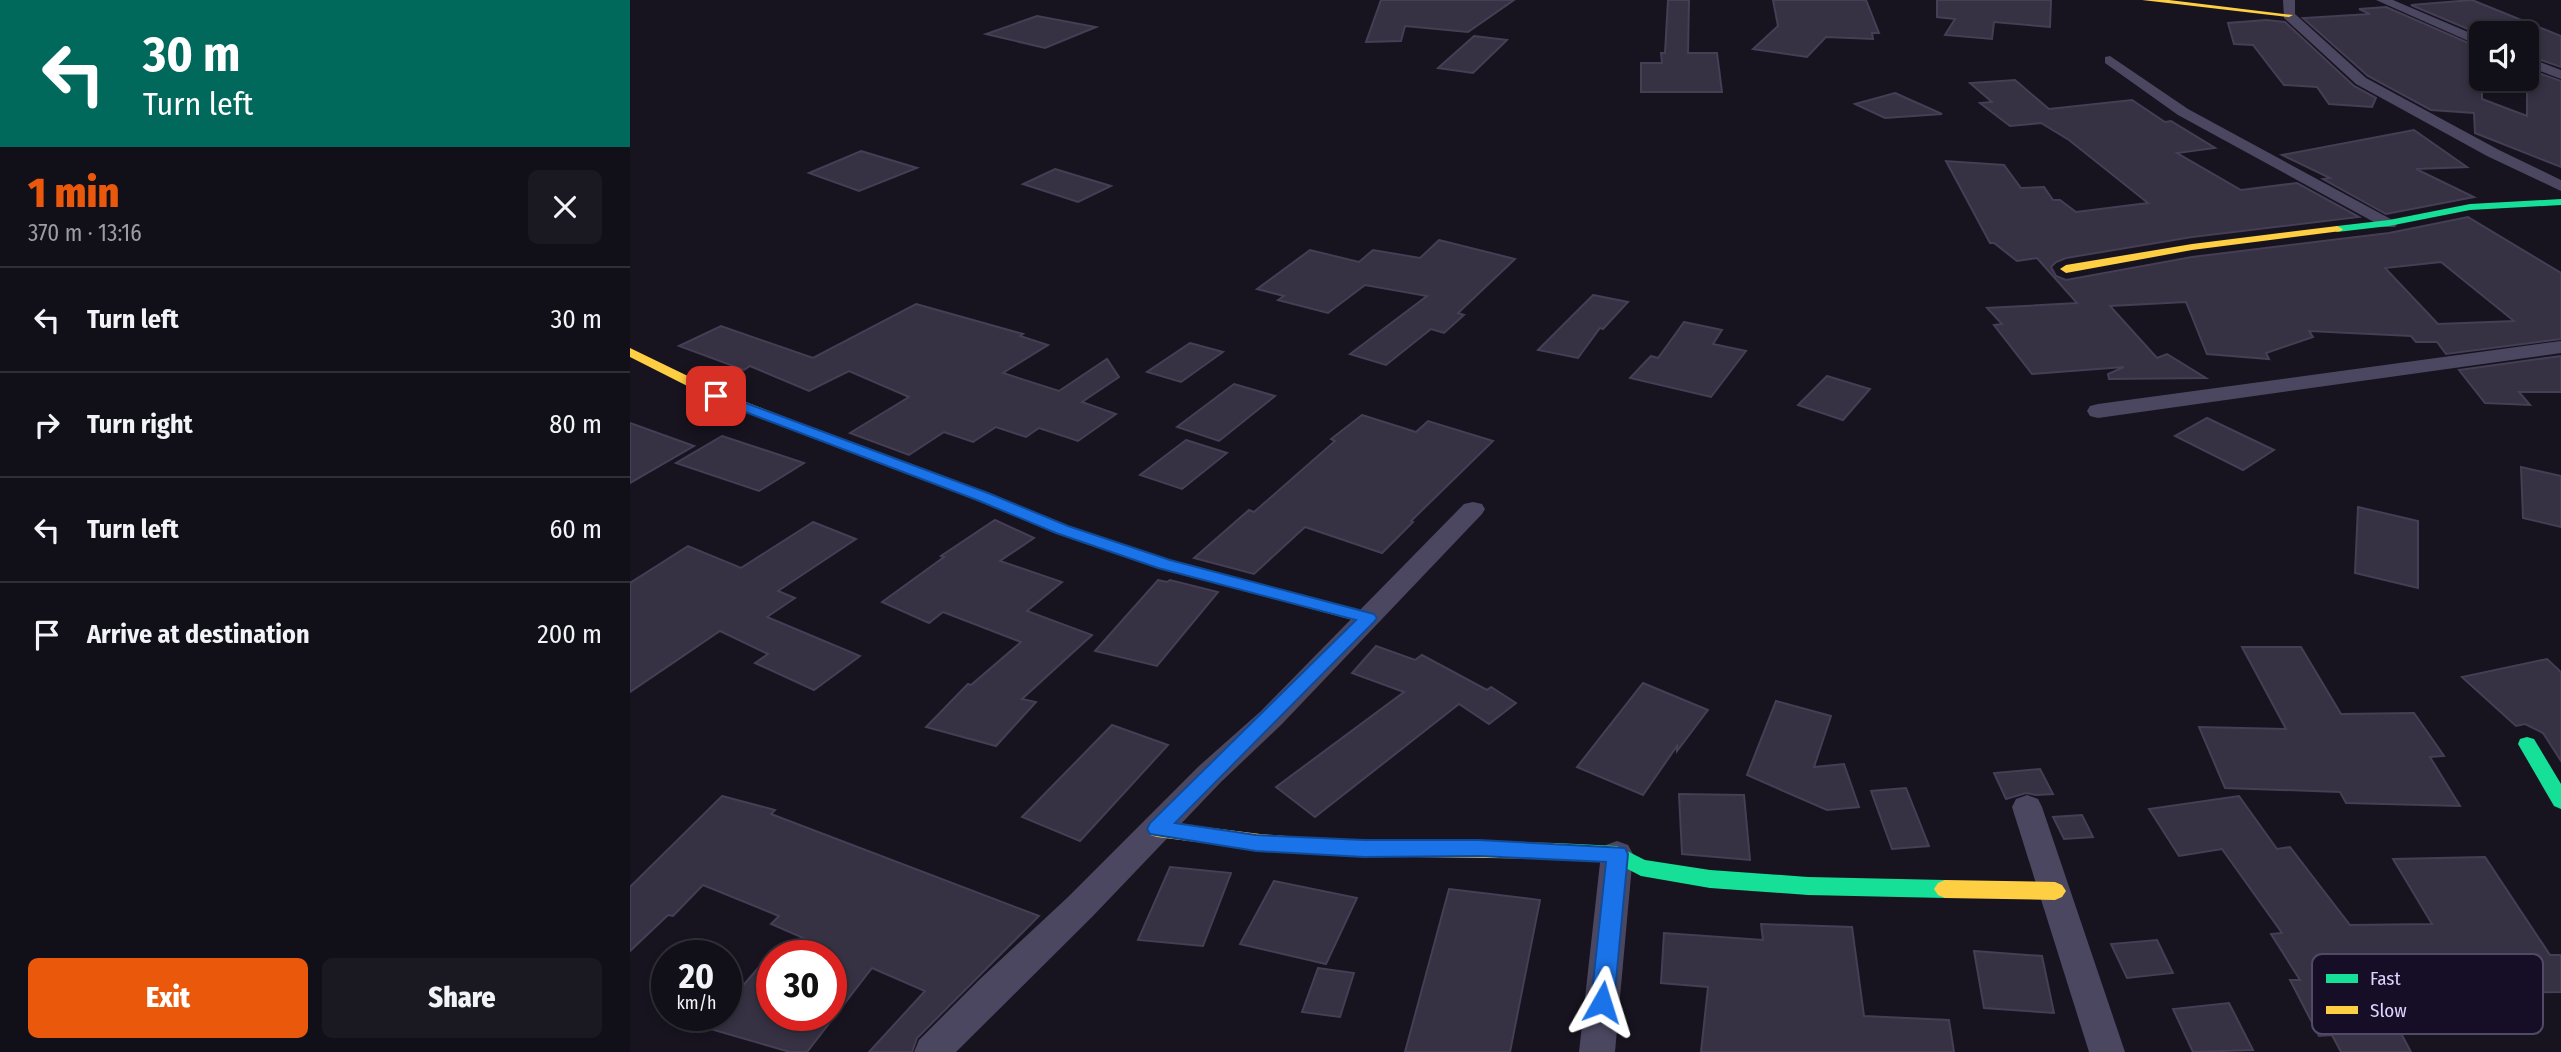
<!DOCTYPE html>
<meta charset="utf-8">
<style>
body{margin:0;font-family:"Fira Sans Condensed",sans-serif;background:#1a1821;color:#f1f3f6;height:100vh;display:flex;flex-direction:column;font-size:26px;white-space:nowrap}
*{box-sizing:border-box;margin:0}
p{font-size:23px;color:#9c9ca2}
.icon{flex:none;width:38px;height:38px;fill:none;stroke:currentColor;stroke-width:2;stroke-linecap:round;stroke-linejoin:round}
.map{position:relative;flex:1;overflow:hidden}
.side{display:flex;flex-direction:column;background:#110f18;width:630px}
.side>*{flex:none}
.top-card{background:#00695c;color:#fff;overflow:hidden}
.tools{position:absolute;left:1839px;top:21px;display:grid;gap:14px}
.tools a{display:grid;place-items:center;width:70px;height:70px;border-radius:10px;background:#110f18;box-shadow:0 4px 10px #0003,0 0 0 2px #302f37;font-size:35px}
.speed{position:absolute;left:21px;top:940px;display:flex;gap:14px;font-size:35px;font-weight:700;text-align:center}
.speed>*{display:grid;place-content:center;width:91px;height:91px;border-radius:50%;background:#110f18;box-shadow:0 4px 10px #0003,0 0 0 2px #302f37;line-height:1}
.speed small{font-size:18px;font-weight:400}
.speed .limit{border:10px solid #d22;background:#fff;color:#111}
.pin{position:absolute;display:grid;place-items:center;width:60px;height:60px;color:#fff;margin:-30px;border-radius:14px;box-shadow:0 4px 10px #0006}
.me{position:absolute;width:77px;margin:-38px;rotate:6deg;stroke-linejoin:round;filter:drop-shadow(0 0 5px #0008)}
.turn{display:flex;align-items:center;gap:24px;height:147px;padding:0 28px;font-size:32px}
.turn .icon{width:91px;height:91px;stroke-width:2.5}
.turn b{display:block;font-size:49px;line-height:60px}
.round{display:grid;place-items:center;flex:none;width:74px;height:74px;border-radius:10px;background:#1a1821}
.head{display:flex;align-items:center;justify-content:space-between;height:119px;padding:0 28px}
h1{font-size:42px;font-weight:800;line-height:52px;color:#ea580c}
.action{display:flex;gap:14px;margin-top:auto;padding:14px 28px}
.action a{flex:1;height:80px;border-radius:10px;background:#ea580c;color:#fff;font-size:28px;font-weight:800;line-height:80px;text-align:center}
.action a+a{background:#1a1821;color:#f1f3f6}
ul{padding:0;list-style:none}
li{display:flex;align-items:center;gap:21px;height:105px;padding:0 28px;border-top:2px solid #302f37}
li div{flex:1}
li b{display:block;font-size:26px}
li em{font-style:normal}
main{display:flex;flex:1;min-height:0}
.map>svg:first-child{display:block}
</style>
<main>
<section class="side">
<div class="top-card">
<div class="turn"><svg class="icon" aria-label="left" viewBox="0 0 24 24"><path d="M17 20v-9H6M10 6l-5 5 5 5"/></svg><div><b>30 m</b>Turn left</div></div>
</div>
<div class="head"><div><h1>1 min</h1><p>370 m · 13:16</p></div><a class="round"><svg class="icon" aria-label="close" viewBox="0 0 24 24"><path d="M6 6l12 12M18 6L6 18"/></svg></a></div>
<ul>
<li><svg class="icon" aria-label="left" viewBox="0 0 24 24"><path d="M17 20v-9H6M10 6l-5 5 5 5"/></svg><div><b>Turn left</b></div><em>30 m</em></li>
<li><svg class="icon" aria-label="right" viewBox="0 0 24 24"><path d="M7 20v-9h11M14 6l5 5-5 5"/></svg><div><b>Turn right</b></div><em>80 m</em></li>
<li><svg class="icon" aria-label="left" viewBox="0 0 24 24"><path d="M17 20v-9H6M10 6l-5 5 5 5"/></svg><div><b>Turn left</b></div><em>60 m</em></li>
<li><svg class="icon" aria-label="arrive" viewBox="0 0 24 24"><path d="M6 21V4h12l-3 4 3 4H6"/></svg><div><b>Arrive at destination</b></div><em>200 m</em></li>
</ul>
<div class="action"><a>Exit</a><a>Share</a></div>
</section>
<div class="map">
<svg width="1931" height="1052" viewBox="0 0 1931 1052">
<rect width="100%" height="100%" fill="#171420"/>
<g fill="#363143" stroke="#453e55" stroke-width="2" fill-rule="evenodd">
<polygon points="751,0 884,0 838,32 775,26 771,41 736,42"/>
<polygon points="1038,0 1059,0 1058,53 1087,53 1092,92 1011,92 1011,63 1032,63 1031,53 1035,53"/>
<polygon points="1143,0 1236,0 1249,33 1242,33 1243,39 1196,37 1177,57 1123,49 1148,26"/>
<polygon points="1307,0 1421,0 1420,27 1364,22 1362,39 1315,35 1325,19 1307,17"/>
<polygon points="1842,0 1931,36 1931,67 1897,55 1897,33 1852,35 1781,5"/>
<polygon points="1756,7 1852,49 1852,99 1897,116 1897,69 1931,81 1931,167 1845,133 1844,113 1801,110 1738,76 1673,18 1740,14 1729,9"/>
<polygon points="407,16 466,27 415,48 356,34"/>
<polygon points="1636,20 1655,22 1724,86 1746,98 1742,107 1699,104 1687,87 1654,85 1623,45 1604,44 1598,23"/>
<polygon points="844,36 877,40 843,73 808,68"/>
<path d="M 1385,80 L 1419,109 L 1502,100 L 1535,122 L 1541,121 L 1585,148 L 1547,153 L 1611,190 L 1667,183 L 1729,217 L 1562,237 L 1436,258 L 1426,262 L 1421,267 L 1426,276 L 1436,280 L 1562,257 L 1759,233 L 1838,217 L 1931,273 L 1931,339 L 1816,354 L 1807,342 L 1786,342 L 1781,336 L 1679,331 L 1683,337 L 1636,353 L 1639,359 L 1577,354 L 1556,302 L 1480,306 L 1527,358 L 1537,354 L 1576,378 L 1479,379 L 1478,374 L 1494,367 L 1402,374 L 1364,325 L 1372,324 L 1357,308 L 1447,303 L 1407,258 L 1387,261 L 1364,243 L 1360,243 L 1316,161 L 1374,165 L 1391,188 L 1414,187 L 1423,200 L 1430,200 L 1446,212 L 1518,203 L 1439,140 L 1411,123 L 1380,126 L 1350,103 L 1362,102 L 1340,83 ZM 1811,262 L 1884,321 L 1808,324 L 1755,268 Z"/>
<polygon points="1265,93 1312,114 1255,118 1225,104"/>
<polygon points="1784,130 1837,167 1786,169 1844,197 1756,214 1693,179 1700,178 1652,155"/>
<polygon points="231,151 287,168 229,191 179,173"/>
<polygon points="425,169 481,186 448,202 393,184"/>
<polygon points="809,240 885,259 828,313 834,315 814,333 801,329 756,365 720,354 797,296 735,285 698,313 648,300 654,296 627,289 680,250 729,262 743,250 790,258"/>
<polygon points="963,295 998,302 973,329 970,328 948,358 908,350"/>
<polygon points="286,304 393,334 390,336 418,345 373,373 429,391 477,359 489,377 452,402 486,414 448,441 409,428 396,437 366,427 343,442 314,432 279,455 220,433 279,397 219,371 179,391 120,366 114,370 49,346 91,326 183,358"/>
<polygon points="1054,322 1092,330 1083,344 1116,351 1081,397 1000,378 1021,356 1028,358"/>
<polygon points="560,343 593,352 551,382 517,372"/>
<polygon points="1931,356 1931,392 1889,392 1900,405 1855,403 1829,370"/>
<polygon points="1197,376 1240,389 1213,420 1168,405"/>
<polygon points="604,384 645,396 589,441 547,427"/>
<polygon points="732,415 786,432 798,421 863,441 781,521 783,522 752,553 675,527 624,574 564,558 619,510 624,512 705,441 701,439"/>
<polygon points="1577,418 1644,450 1613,470 1545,436"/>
<polygon points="0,423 64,446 0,483"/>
<polygon points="92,436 174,463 129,491 46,463"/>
<polygon points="556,440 597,453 552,489 510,475"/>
<polygon points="1891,467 1931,476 1931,527 1893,518"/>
<polygon points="1728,507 1788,521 1788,588 1725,573"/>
<polygon points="365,520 404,538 370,561 432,582 397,611 462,635 392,699 406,702 366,746 296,727 338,684 341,685 391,642 313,612 299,623 252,602 314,557 311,556"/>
<polygon points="183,522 226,539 148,591 165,598 137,617 230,656 184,690 125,663 138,654 90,631 0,692 0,583 58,546 111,568"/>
<polygon points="528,580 537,582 540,580 588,592 527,666 465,651"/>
<polygon points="746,646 785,660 792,655 857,690 861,687 886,703 859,724 829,704 685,817 646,787 774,692 722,673"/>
<polygon points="1612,647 1671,647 1711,714 1784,713 1814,756 1800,757 1830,806 1716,803 1710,792 1595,788 1569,727 1656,729"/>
<polygon points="1917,659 1931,672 1931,761 1913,733 1895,724 1886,726 1832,677"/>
<polygon points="1013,683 1078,710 1047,751 1047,746 1013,795 947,767"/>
<polygon points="1146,701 1201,716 1184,767 1214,764 1229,807 1197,810 1117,775"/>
<polygon points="482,725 538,745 450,841 392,817"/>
<polygon points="1410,769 1423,794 1406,795 1396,793 1376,799 1364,773"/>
<polygon points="1276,788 1299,846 1262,849 1241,791"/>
<polygon points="1049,794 1114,795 1120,860 1052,854"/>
<polygon points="92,796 145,810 141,814 409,916 287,1038 282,1052 239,1052 295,991 242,968 177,1052 160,1052 77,1028 88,1015 96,1015 96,1005 142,952 142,1015 201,1015 201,950 141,924 149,916 73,885 43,916 38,915 0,951 0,887"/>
<polygon points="1609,796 1647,849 1660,847 1720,925 1802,924 1763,859 1855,857 1920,955 1931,955 1931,992 1750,994 1781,1052 1711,1052 1702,1035 1689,1036 1660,980 1670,980 1641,934 1652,933 1592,849 1549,856 1519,809"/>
<polygon points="1452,815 1463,837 1434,839 1423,817"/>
<polygon points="540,867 601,873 573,946 508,940"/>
<polygon points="644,881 727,898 696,964 610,944"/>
<polygon points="819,889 910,900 880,1052 775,1052"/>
<polygon points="1131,924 1222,927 1234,1016 1319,1020 1324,1052 1071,1052 1078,987 1031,983 1034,933 1133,940"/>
<polygon points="1527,940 1543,973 1497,978 1481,944"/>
<polygon points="1344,951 1412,956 1424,1013 1354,1008"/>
<polygon points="688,968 724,973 710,1017 672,1012"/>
<polygon points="1599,1003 1623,1050 1563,1052 1543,1009"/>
</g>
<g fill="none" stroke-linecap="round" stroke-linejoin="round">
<g fill="#4c4761" fill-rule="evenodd">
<polygon points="1653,0 1665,0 1665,14 1736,78 1869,150 1931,180 1931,191 1857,156 1726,84 1654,18"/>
<polygon points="1746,0 1763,0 1852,38 1852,47"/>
<polygon points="1480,56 1558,109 1768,223 1765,227 1753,227 1548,115 1475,63 1475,57"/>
<polygon points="1897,57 1931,70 1931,79 1897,66"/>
<polygon points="1931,341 1931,353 1468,418 1460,416 1457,411 1460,406 1468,404"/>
<polygon points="843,502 852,504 855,509 852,514 651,725 591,782 462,917 326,1052 284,1052 289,1040 350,979 438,897 569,766 631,711 834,504"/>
<polygon points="1397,795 1408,799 1412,807 1495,1052 1459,1052 1382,807 1386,799"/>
<polygon points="987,841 998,845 1003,854 985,1052 949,1052 971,854 976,845"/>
</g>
<g fill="#16e098" fill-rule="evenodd">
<polygon points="1931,199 1931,205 1840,210 1759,226 1707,232 1701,229 1707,226 1759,220 1840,204"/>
<polygon points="432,525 540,560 744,614 747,618 738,624 528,568 426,533 424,530 426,527"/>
<polygon points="1897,737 1904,739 1931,784 1931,809 1924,806 1888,744 1890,739"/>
<polygon points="926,843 987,846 1015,860 1080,870 1178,877 1315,880 1322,883 1326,889 1322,895 1315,898 1178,895 1080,888 1011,876 984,862 919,857 916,851 919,845"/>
</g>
<g fill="#ffcf43" fill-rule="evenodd">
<polygon points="1512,0 1539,0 1663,15 1659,17"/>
<polygon points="1707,226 1713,229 1711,231 1562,250 1436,273 1430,269 1436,265 1562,244"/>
<polygon points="0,348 95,394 438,527 440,530 432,535 426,533 342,498 85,400 0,357"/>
<polygon points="527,821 630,834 708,840 926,843 933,845 936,851 933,857 926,859 708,856 630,850 527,837 520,835 517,829 520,823"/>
<polygon points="1315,880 1425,882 1432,885 1436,891 1432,897 1425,900 1315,898 1308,895 1304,889 1308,883"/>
</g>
</g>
<polygon fill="#1a73e8" stroke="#114b97" stroke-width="2" points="86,392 358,493 438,526 540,560 744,614 747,618 744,622 545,823 626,835 734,840 849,840 995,848 998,854 984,1002 980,1010 972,1013 964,1010 961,1002 976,862 849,856 734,857 626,851 520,834 517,829 520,823 726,620 528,568 426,533 347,500 81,399 81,393"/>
<rect x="1682" y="954" width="231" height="80" rx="10" fill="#150e26" stroke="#514967" stroke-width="2"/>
<rect x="1696" y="974" width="32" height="9" fill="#16e098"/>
<rect x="1696" y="1006" width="32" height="8" fill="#ffcf43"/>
<g font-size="19" fill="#ddd3ff">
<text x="1740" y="985">Fast</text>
<text x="1740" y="1017">Slow</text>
</g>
</svg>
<div class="tools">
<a><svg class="icon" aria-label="sound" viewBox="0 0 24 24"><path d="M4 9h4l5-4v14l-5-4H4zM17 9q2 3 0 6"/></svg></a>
</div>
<div class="speed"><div>20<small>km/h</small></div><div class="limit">30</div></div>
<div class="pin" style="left:86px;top:396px;background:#d93025"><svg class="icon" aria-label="arrive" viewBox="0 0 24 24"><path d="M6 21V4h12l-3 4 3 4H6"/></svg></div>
<svg class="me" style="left:972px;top:1002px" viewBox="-20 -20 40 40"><path d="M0-17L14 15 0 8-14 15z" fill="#1a73e8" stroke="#fff" stroke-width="4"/></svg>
</div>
</main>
